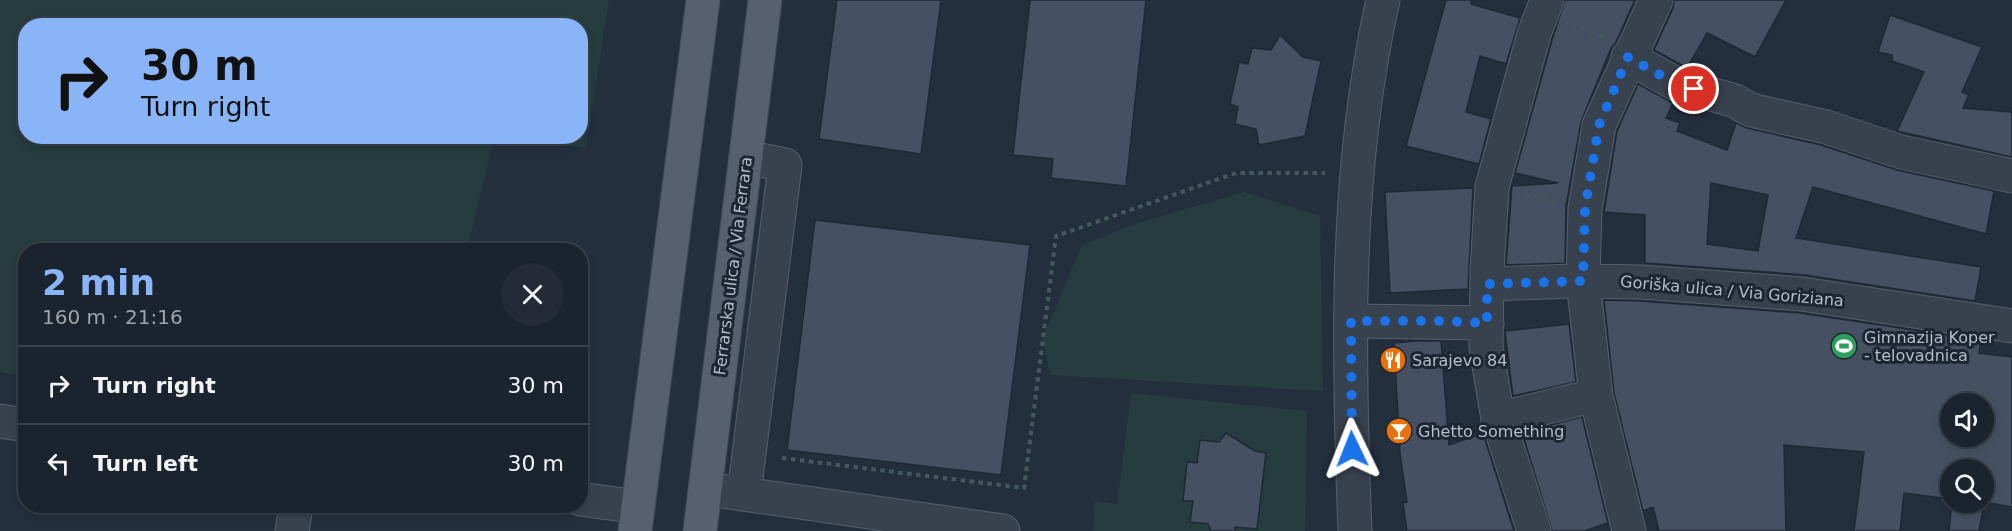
<!DOCTYPE html>
<meta charset="utf-8">
<style>
body{margin:0;font-family:"DejaVu Sans",sans-serif;background:#242b36;color:#f1f3f6;height:100vh;display:flex;flex-direction:column;font-size:22px;white-space:nowrap}
*{box-sizing:border-box;margin:0}
p{font-size:20px;color:#a0a4aa}
.icon{flex:none;width:33px;height:33px;fill:none;stroke:currentColor;stroke-width:2;stroke-linecap:round;stroke-linejoin:round}
.map{position:relative;flex:1;overflow:hidden}
.panel{position:absolute;left:18px;top:243px;width:570px;height:270px;display:flex;flex-direction:column;background:#1b232e;border-radius:24px;box-shadow:0 3px 9px #0003,0 0 0 2px #39404a}
.panel>*{flex:none}
.hud{position:absolute;left:18px;top:18px;width:570px;height:126px;border-radius:24px;box-shadow:0 3px 9px #0003,0 0 0 2px #39404a;background:#8ab4f8;color:#111;overflow:hidden}
.fabs{position:absolute;left:1940px;top:393px;display:grid;gap:12px}
.fabs a{display:grid;place-items:center;width:54px;height:54px;border-radius:50%;background:#1b232e;box-shadow:0 3px 9px #0003,0 0 0 2px #39404a;font-size:30px}
.pin{position:absolute;display:grid;place-items:center;width:51px;height:51px;color:#fff;margin:-26px;border:3px solid #fff;border-radius:50%;box-shadow:0 2px 6px #0007}
.me{position:absolute;width:66px;margin:-33px;rotate:358deg;stroke-linejoin:round;filter:drop-shadow(0 0 4px #0008)}
.turn{display:flex;align-items:center;gap:21px;height:126px;padding:0 24px;font-size:27px}
.turn .icon{width:78px;height:78px;stroke-width:2.5}
.turn b{display:block;font-size:42px;line-height:51px}
.round{display:grid;place-items:center;flex:none;width:63px;height:63px;border-radius:32px;background:#242b36}
.overview{display:flex;align-items:center;justify-content:space-between;height:102px;padding:0 24px}
h1{font-size:36px;font-weight:700;line-height:45px;color:#8ab4f8}
ul{padding:0;list-style:none}
li{display:flex;align-items:center;gap:18px;height:78px;padding:0 24px;border-top:2px solid #39404a}
li div{flex:1}
li b{display:block;font-size:22px}
li em{font-style:normal}
.map>svg:first-child{display:block}
</style>
<div class="map">
<svg width="2012" height="531" viewBox="0 0 2012 531">
<rect width="100%" height="100%" fill="#242f3e"/>
<g fill="#263c3f">
<polygon points="0,0 609,0 586,148 499,137 580,136 580,26 26,26 26,136 494,137 467,250 26,250 25,376 0,372"/>
<polygon points="1244,192 1320,216 1323,391 1050,375 1043,338 1082,245 1132,225"/>
<polygon points="1131,393 1307,411 1305,531 1093,531 1095,501 1117,504"/>
</g>
<g fill="#455162" stroke="#1f2835" stroke-width="1.5" fill-rule="evenodd">
<polygon points="837,0 941,0 921,154 819,139"/>
<polygon points="1030,0 1146,0 1126,186 1051,178 1053,159 1013,155"/>
<polygon points="1446,0 1472,0 1471,4 1520,18 1506,64 1480,56 1466,112 1491,119 1479,164 1406,146"/>
<polygon points="1565,0 1635,0 1615,44 1611,48 1581,122 1566,206 1565,263 1506,265 1512,186 1558,183 1515,173 1552,40"/>
<polygon points="1674,0 1786,0 1755,57 1707,33 1687,68 1654,50 1673,8"/>
<polygon points="1890,15 1982,47 1962,92 1969,95 1963,108 2012,112 2012,157 1897,131 1924,72 1892,61 1892,55 1878,52"/>
<polygon points="1280,35 1303,57 1321,61 1305,136 1259,145 1256,129 1235,124 1238,107 1230,104 1239,62 1248,64 1252,48 1271,50"/>
<path d="M 1638,84 L 1673,103 L 1666,118 L 1680,123 L 1677,131 L 1727,150 L 1736,123 L 1747,128 L 1821,145 L 1897,170 L 1994,191 L 1986,234 L 1813,187 L 1796,238 L 1981,267 L 1975,301 L 1805,275 L 1645,263 L 1645,215 L 1604,212 L 1617,131 ZM 1711,183 L 1768,195 L 1758,251 L 1707,244 Z"/>
<polygon points="1473,188 1468,289 1390,293 1385,192"/>
<polygon points="815,220 1030,245 1001,475 787,450"/>
<path d="M 1604,300 L 1641,301 L 1800,313 L 1981,340 L 1979,353 L 2012,357 L 2012,507 L 1984,502 L 1979,531 L 1949,531 L 1952,502 L 1983,502 L 1983,470 L 1950,470 L 1950,499 L 1904,493 L 1900,531 L 1854,531 L 1864,452 L 1784,445 L 1786,531 L 1659,531 L 1653,507 L 1643,511 L 1614,393 ZM 1950,404 L 1983,404 L 1983,436 L 1950,436 Z"/>
<polygon points="1569,324 1576,382 1513,396 1505,331"/>
<polygon points="1415,341 1441,341 1449,445 1483,433 1514,531 1407,531 1403,503 1407,502 1400,453 1394,343"/>
<polygon points="1582,417 1608,523 1584,531 1552,531 1522,432"/>
<polygon points="1226,433 1255,451 1266,453 1257,529 1235,527 1235,531 1211,531 1208,524 1190,522 1193,501 1183,501 1187,462 1197,463 1200,440 1219,442"/>
</g>
<g fill="none" stroke-linecap="round" stroke-linejoin="round">
<defs>
<g id="minor">
<polyline points="1628,57 1676,84 1735,101 1751,110 1826,127 1901,152 2012,176"/>
<polyline points="1487,284 1573,281 1642,282 1802,294 2012,326"/>
<polyline points="1351,321 1487,323"/>
<polyline points="1498,419 1576,400"/>
<polyline points="0,421 26,425"/>
<polyline points="722,491 1003,531"/>
<polyline points="744,494 785,165 746,157"/>
<polyline points="580,499 638,507"/>
<polyline points="292,531 296,506"/>
<path d="M 1355,531 C 1348,354 1344,173 1383,0"/>
<polyline points="1534,531 1498,419 1486,348 1487,270 1492,187 1534,34 1547,0"/>
<polyline points="1629,531 1596,396 1583,281 1585,209 1599,125 1656,0"/>
</g>
<g id="major">
<polyline points="635,531 703,0"/>
<polyline points="700,531 765,0"/>
</g>
</defs>
<use href="#minor" stroke="#565f6c" stroke-width="35"/>
<use href="#major" stroke="#414a57" stroke-width="35"/>
<g stroke="#44595c" stroke-width="4" stroke-dasharray="4.5 4.5" stroke-linecap="butt">
<polyline points="1573,25 1602,37"/>
<polyline points="1525,194 1555,203"/>
<polyline points="782,458 1024,488 1056,236 1236,173 1325,173"/>
</g>
<use href="#minor" stroke="#38414e" stroke-width="33"/>
<use href="#major" stroke="#56606e" stroke-width="33"/>
</g>
<g fill="none" stroke-linecap="round" stroke-linejoin="round">
<polyline stroke="#1a73e8" stroke-width="10" stroke-dasharray="0 18" points="1352,449 1351,321 1440,321 1487,323 1487,284 1583,281 1585,209 1599,125 1628,57 1676,84 1694,89"/>
</g>
<defs>
<symbol id="stadium-disc" viewBox="-11 -11 22 22"><circle r="9.5" fill="#2e9e5b" stroke="#1d2633"/><path d="M0-5a6.5 5 0 1 0 0 10a6.5 5 0 1 0 0-10ZM-3.5-1.8h7v3.6h-7Z" fill="#fff"/></symbol>
<symbol id="restaurant-disc" viewBox="-11 -11 22 22"><circle r="9.5" fill="#e8710a" stroke="#1d2633"/><path d="M-5-6h1v4h1v-4h1v4h1v-4h1v5L-1.5 .5V6h-2V.5L-5-1ZM5-6V6H3V1.5H1.5Q1.5-4 5-6Z" fill="#fff"/></symbol>
<symbol id="bar-disc" viewBox="-11 -11 22 22"><circle r="9.5" fill="#e8710a" stroke="#1d2633"/><path d="M-6-5H6L.8 .8V4.5H3.5V6h-7V4.5H-.8V.8Z" fill="#fff"/></symbol>
</defs>
<g fill-rule="evenodd">
<use href="#stadium-disc" x="1829" y="331" width="30" height="30"/>
<use href="#restaurant-disc" x="1378" y="345" width="30" height="30"/>
<use href="#bar-disc" x="1384" y="416" width="30" height="30"/>
</g>
<g text-anchor="middle" dominant-baseline="central" stroke-width="6" stroke-linejoin="round" paint-order="stroke">
<g font-size="16" fill="#b4bcc9" stroke="#1d2633">
<text transform="translate(733 266) rotate(-83)">Ferrarska ulica / Via Ferrara</text>
<text transform="translate(1732 291) rotate(5)">Goriška ulica / Via Goriziana</text>
</g>
<g font-size="16" fill="#b4bcc9" stroke="#1d2633" text-anchor="start">
<text x="1864" y="337">Gimnazija Koper<tspan x="1864" dy="18">- telovadnica</tspan></text>
<text x="1412" y="360">Sarajevo 84</text>
<text x="1418" y="431">Ghetto Something</text>
</g>
</g>
</svg>
<div class="fabs">
<a><svg class="icon" aria-label="sound" viewBox="0 0 24 24"><path d="M4 9h4l5-4v14l-5-4H4zM17 9q2 3 0 6"/></svg></a>
<a><svg class="icon" aria-label="search" viewBox="0 0 24 24"><circle cx="10" cy="10" r="6"/><path d="M15 15l6 6"/></svg></a>
</div>
<div class="pin" style="left:1694px;top:89px;background:#d93025"><svg class="icon" aria-label="arrive" viewBox="0 0 24 24"><path d="M6 21V4h12l-3 4 3 4H6"/></svg></div>
<svg class="me" style="left:1352px;top:449px" viewBox="-20 -20 40 40"><path d="M0-17L14 15 0 8-14 15z" fill="#1a73e8" stroke="#fff" stroke-width="4"/></svg>
<div class="hud">
<div class="turn"><svg class="icon" aria-label="right" viewBox="0 0 24 24"><path d="M7 20v-9h11M14 6l5 5-5 5"/></svg><div><b>30 m</b>Turn right</div></div>
</div>
<section class="panel">
<div class="overview"><div><h1>2 min</h1><p>160 m · 21:16</p></div><a class="round"><svg class="icon" aria-label="close" viewBox="0 0 24 24"><path d="M6 6l12 12M18 6L6 18"/></svg></a></div>
<ul>
<li><svg class="icon" aria-label="right" viewBox="0 0 24 24"><path d="M7 20v-9h11M14 6l5 5-5 5"/></svg><div><b>Turn right</b></div><em>30 m</em></li>
<li><svg class="icon" aria-label="left" viewBox="0 0 24 24"><path d="M17 20v-9H6M10 6l-5 5 5 5"/></svg><div><b>Turn left</b></div><em>30 m</em></li>
</ul>
</section>
</div>
